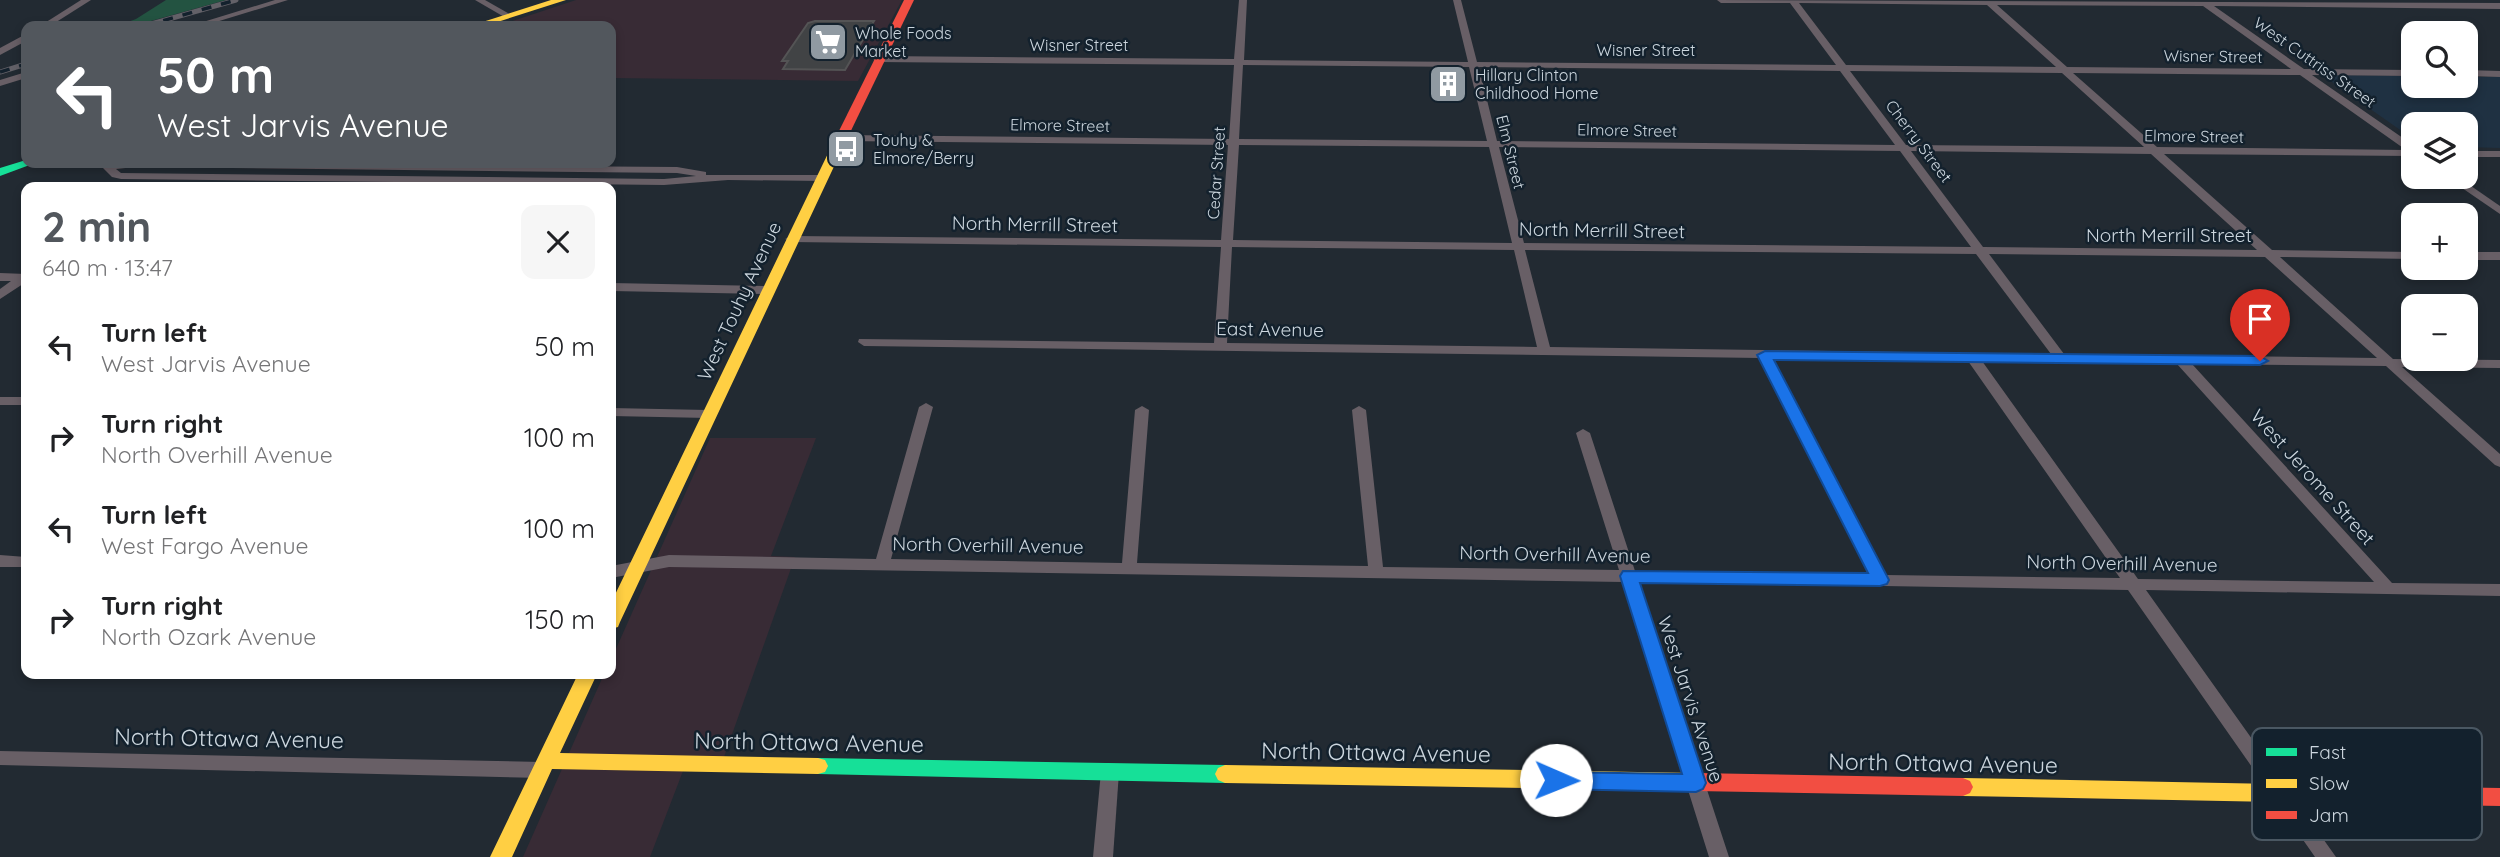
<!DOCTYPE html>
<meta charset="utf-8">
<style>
body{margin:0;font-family:Quicksand,sans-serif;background:#f6f6f6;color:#202124;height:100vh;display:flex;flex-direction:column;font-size:26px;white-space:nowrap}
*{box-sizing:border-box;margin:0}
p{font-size:23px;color:#757577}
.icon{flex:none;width:38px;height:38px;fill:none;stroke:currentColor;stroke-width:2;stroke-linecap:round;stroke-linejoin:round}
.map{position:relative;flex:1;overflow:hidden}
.sheet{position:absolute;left:21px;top:182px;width:595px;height:497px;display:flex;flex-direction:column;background:#fff;border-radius:14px;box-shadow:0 4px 10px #0003}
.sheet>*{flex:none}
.hud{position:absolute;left:21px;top:21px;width:595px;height:147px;border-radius:14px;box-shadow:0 4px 10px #0003;background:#52575d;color:#fff;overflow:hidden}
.buttons{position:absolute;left:2401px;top:21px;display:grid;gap:14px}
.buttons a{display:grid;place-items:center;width:77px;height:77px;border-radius:14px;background:#fff;box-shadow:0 4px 10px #0003;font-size:35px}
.pin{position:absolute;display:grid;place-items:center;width:60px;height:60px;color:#fff;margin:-72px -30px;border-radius:50% 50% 50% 0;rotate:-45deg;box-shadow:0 0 7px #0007}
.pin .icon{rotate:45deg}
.me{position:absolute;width:77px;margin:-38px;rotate:91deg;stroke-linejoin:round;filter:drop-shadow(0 0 5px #0008)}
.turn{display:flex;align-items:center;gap:24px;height:147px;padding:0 21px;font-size:32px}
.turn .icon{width:91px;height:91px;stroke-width:2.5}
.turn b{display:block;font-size:49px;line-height:60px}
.round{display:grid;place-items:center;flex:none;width:74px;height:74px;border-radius:14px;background:#f6f6f6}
.summary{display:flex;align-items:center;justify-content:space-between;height:119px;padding:0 21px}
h1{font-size:42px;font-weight:700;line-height:52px;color:#52575d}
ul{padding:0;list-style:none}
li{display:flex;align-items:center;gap:21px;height:91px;padding:0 21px}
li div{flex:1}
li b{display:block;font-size:26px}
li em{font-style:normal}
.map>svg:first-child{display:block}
</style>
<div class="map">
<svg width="2500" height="857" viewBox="0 0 2500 857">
<rect width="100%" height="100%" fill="#222a32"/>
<g fill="#382b35">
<polygon points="576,0 902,0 858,81 611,78 611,26 497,26"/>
<polygon points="710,438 816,438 771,556 795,557 719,771 683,771 650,857 523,857 604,674 611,674 611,660"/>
</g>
<polygon fill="#1f3142" points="2322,75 2413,76 2413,86 2466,86 2466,77 2500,77 2500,148 2466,147 2466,124 2413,124 2413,139"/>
<polygon fill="#235341" points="166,0 226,0 133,26 117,26 136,19"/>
<polygon fill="#414345" stroke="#545455" stroke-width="2" points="815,21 874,21 845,70 783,69 788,61 782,61 808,23"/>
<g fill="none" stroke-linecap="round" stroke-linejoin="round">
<g fill="#685f66" fill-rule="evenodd">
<polygon points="81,0 91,0 50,26 40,26"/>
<polygon points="275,0 288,0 203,26 190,26"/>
<polygon points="475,0 485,0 513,16 506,18"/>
<path d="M 1239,0 L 1247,0 L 1244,60 L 1468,62 L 1453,0 L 1461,0 L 1477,62 L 1836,65 L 1790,3 L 1721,3 L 1717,0 L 2500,3 L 2500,9 L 2214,6 L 2304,69 L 2413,70 L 2413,76 L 2312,75 L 2413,145 L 2413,156 L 2164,154 L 2272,250 L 2413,252 L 2413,259 L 2280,257 L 2393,359 L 2500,360 L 2500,368 L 2402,367 L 2500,454 L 2500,467 L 2495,465 L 2386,366 L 2192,364 L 2392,583 L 2500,584 L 2500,596 L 2146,590 L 2336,857 L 2315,857 L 2128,590 L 1639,582 L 1729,857 L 1709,857 L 1623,582 L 669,567 L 611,578 L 611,566 L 669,555 L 876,559 L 919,407 L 926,403 L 933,407 L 891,559 L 1122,563 L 1135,410 L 1142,406 L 1149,410 L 1137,563 L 1368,566 L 1352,410 L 1359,406 L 1366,410 L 1383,567 L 1619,570 L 1576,433 L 1583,429 L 1590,433 L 1635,571 L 1869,574 L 1760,358 L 864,346 L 858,342 L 859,339 L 1214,343 L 1221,247 L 791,242 L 785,239 L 791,236 L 1221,240 L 1228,145 L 840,141 L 835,138 L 840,135 L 1229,139 L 1234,65 L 878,62 L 873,59 L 878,56 L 1234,59 ZM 1799,3 L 1987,5 L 2056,67 L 1846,65 ZM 1997,5 L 2203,6 L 2291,69 L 2067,67 ZM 1243,65 L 1469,67 L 1487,141 L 1239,139 ZM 1479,67 L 1840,71 L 1895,145 L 1497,141 ZM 1850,71 L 2062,73 L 2144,147 L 1906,145 ZM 2073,73 L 2300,75 L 2406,150 L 2157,147 ZM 1239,145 L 1489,147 L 1512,243 L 1233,240 ZM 1499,147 L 1900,151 L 1971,247 L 1524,243 ZM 1911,151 L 2151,154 L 2257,250 L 1983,247 ZM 1232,247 L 1514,250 L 1537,347 L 1227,343 ZM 1525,250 L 1976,254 L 2051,354 L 1550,347 ZM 1989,254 L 2265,257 L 2377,358 L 2064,354 ZM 1773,358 L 1968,361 L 2120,578 L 1885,575 ZM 1982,361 L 2177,364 L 2374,582 L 2138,579 Z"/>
<polygon points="26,34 26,41 0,55 0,48"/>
<polygon points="2466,70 2500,71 2500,77 2466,76"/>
<polygon points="26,72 26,78 0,86 0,80"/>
<rect x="2466" y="151" width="34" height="6"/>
<path d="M 98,163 L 677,167 L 706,172 L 706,175 L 821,175 L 826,178 L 821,181 L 728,180 L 664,185 L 121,179 L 112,177 ZM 135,167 L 677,173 L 696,176 L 664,179 L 121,173 L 116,169 Z"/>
<polygon points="2446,177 2458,177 2500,206 2500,214"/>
<rect x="2466" y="252" width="34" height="8"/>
<polygon points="0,273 26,274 26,282 0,299 0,289 11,281 0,281"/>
<polygon points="611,283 767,286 773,290 767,294 611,291"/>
<rect x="0" y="397" width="26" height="8"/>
<polygon points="611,408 708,410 715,414 708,418 611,416"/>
<polygon points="0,555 26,557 26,567 0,567"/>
<polygon points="0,751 542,762 548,765 551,770 548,775 542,778 0,765"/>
<polygon points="1110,764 1116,767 1119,772 1113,857 1093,857 1101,772 1104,767"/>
</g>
<g fill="#16e098" fill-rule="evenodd">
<polygon points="26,160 26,163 35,163 0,176 0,168"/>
<polygon points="818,758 1225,765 1232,768 1235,774 1232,780 1225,783 818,774 811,772 808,766 811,760"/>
</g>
<g fill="#ffcf43" fill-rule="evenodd">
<polygon points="551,0 566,0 485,26 470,26"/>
<polygon points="840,137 846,141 620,622 618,627 611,629 611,603 834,141"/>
<polygon points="578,674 597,674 560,753 818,758 825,760 828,766 825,772 818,774 552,769 512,857 490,857"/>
<polygon points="1225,765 1695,773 1702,776 1705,782 1702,788 1695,791 1225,783 1218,780 1215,774 1218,768"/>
<polygon points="1963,778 2329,785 2336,788 2339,794 2336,800 2329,803 1963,796 1956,793 1953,787 1956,781"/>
</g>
<g fill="#f24e42" fill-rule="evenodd">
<polygon points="904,0 914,0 846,141 844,143 836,143 834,141"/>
<polygon points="1695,773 1963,778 1970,781 1973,787 1970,793 1963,796 1695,791 1688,788 1685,782 1688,776"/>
<polygon points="2329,785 2500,788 2500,806 2329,803 2322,800 2319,794 2322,788"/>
</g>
<defs>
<g id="rail">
<polyline points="144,26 236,0"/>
<polyline points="0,72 26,64"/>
</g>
</defs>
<use href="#rail" stroke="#636168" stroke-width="5"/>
<use href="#rail" stroke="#13212d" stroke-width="3.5" stroke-dasharray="10" stroke-linecap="butt"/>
</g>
<polygon fill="#1a73e8" stroke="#114b97" stroke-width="2" points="1765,351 2260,356 2268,361 2260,365 1774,360 1889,580 1887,584 1880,586 1640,583 1706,783 1703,789 1696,792 1556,789 1548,786 1545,780 1548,774 1556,772 1682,774 1620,576 1623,571 1868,573 1757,355"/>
<defs>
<symbol id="supermarket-square" viewBox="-11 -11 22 22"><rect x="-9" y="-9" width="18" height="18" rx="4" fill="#909aa2" stroke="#13212d"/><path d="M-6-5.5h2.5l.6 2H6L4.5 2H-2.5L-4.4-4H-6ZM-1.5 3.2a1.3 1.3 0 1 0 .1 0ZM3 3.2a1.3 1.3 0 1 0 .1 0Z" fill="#fff"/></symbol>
<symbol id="building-square" viewBox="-11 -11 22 22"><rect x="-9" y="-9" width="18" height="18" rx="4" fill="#909aa2" stroke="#13212d"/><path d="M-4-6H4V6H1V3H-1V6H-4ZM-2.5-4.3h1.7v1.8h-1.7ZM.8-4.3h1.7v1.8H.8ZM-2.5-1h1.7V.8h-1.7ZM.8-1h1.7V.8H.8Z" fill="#fff"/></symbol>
<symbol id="bus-square" viewBox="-11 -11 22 22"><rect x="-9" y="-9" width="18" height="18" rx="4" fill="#909aa2" stroke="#13212d"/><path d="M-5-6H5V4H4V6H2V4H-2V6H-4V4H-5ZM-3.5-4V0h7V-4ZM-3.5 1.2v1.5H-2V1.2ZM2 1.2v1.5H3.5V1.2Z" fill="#fff"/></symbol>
</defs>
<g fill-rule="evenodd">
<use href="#supermarket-square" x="806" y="20" width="44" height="44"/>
<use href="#building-square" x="1426" y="62" width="44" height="44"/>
<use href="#bus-square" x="824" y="127" width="44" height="44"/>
</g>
<g text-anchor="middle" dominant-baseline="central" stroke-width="5" stroke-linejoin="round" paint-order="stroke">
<g font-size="16" fill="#ccd6de" stroke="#13212d" text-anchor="start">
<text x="855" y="33">Whole Foods<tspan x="855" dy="18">Market</tspan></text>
<text x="1475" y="75">Hillary Clinton<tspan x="1475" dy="18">Childhood Home</tspan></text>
<text x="873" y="140">Touhy &amp;<tspan x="873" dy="18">Elmore/Berry</tspan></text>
</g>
<g font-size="16" fill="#ccd6de" stroke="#13212d">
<text x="1079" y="45">Wisner Street</text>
<text x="1646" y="50">Wisner Street</text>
<text transform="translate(2213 56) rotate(1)">Wisner Street</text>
<text transform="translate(2315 62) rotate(35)">West Cuttriss Street</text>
<text transform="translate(1060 125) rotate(1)">Elmore Street</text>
<text transform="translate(1627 130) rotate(1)">Elmore Street</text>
<text transform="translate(2194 136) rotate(1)">Elmore Street</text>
<text transform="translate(1919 141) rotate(53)">Cherry Street</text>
<text transform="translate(1511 152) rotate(76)">Elm Street</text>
<text transform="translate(1216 173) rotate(-86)">Cedar Street</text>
</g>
<g font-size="19" fill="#ccd6de" stroke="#13212d">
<text transform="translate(1035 224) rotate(1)">North Merrill Street</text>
<text transform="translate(1602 230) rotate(1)">North Merrill Street</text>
<text x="2169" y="235">North Merrill Street</text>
<text transform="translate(739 301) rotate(-65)">West Touhy Avenue</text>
<text transform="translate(1270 329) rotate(1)">East Avenue</text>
<text transform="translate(2313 477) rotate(48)">West Jerome Street</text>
<text transform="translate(988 545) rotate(1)">North Overhill Avenue</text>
<text transform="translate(1555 554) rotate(1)">North Overhill Avenue</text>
<text transform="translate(2122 563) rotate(1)">North Overhill Avenue</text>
<text transform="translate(1691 699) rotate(72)">West Jarvis Avenue</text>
</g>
<g font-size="23" fill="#ccd6de" stroke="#13212d">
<text transform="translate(229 738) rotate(1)">North Ottawa Avenue</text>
<text transform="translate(809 742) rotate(1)">North Ottawa Avenue</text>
<text transform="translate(1376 752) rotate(1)">North Ottawa Avenue</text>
<text transform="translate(1943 763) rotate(1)">North Ottawa Avenue</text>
</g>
</g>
<rect x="2252" y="728" width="230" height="112" rx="10" fill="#13212d" stroke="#4a5762" stroke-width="2"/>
<rect x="2266" y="748" width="31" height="8" fill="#16e098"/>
<rect x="2266" y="779" width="31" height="9" fill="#ffcf43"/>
<rect x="2266" y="811" width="31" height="8" fill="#f24e42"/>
<g font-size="19" fill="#ccd6de">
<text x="2309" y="759">Fast</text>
<text x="2309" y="790">Slow</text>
<text x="2309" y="822">Jam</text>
</g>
</svg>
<div class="buttons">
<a><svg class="icon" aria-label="search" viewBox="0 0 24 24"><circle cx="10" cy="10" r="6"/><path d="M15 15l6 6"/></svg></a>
<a><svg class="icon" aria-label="layers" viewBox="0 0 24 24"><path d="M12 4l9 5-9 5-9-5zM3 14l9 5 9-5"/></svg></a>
<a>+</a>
<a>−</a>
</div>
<div class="pin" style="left:2260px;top:361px;background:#d93025"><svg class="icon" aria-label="arrive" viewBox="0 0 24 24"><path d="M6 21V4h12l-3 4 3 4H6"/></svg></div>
<svg class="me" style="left:1556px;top:780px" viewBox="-20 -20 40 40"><circle r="19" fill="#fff"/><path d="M0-13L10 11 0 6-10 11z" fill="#1a73e8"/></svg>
<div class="hud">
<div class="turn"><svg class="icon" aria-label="left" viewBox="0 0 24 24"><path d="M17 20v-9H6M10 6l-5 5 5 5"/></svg><div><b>50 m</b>West Jarvis Avenue</div></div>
</div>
<section class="sheet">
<div class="summary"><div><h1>2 min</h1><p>640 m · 13:47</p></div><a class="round"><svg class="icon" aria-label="close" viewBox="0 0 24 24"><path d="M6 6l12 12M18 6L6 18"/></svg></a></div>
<ul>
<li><svg class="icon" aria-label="left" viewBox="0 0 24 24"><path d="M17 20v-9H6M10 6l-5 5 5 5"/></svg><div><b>Turn left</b><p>West Jarvis Avenue</p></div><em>50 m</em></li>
<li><svg class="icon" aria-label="right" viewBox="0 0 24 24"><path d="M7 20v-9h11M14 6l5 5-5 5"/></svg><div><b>Turn right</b><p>North Overhill Avenue</p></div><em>100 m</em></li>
<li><svg class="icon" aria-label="left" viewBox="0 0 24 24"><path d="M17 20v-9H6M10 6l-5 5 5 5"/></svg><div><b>Turn left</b><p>West Fargo Avenue</p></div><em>100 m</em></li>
<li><svg class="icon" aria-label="right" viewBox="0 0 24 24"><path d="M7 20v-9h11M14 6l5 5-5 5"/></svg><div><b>Turn right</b><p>North Ozark Avenue</p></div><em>150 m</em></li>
</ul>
</section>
</div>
